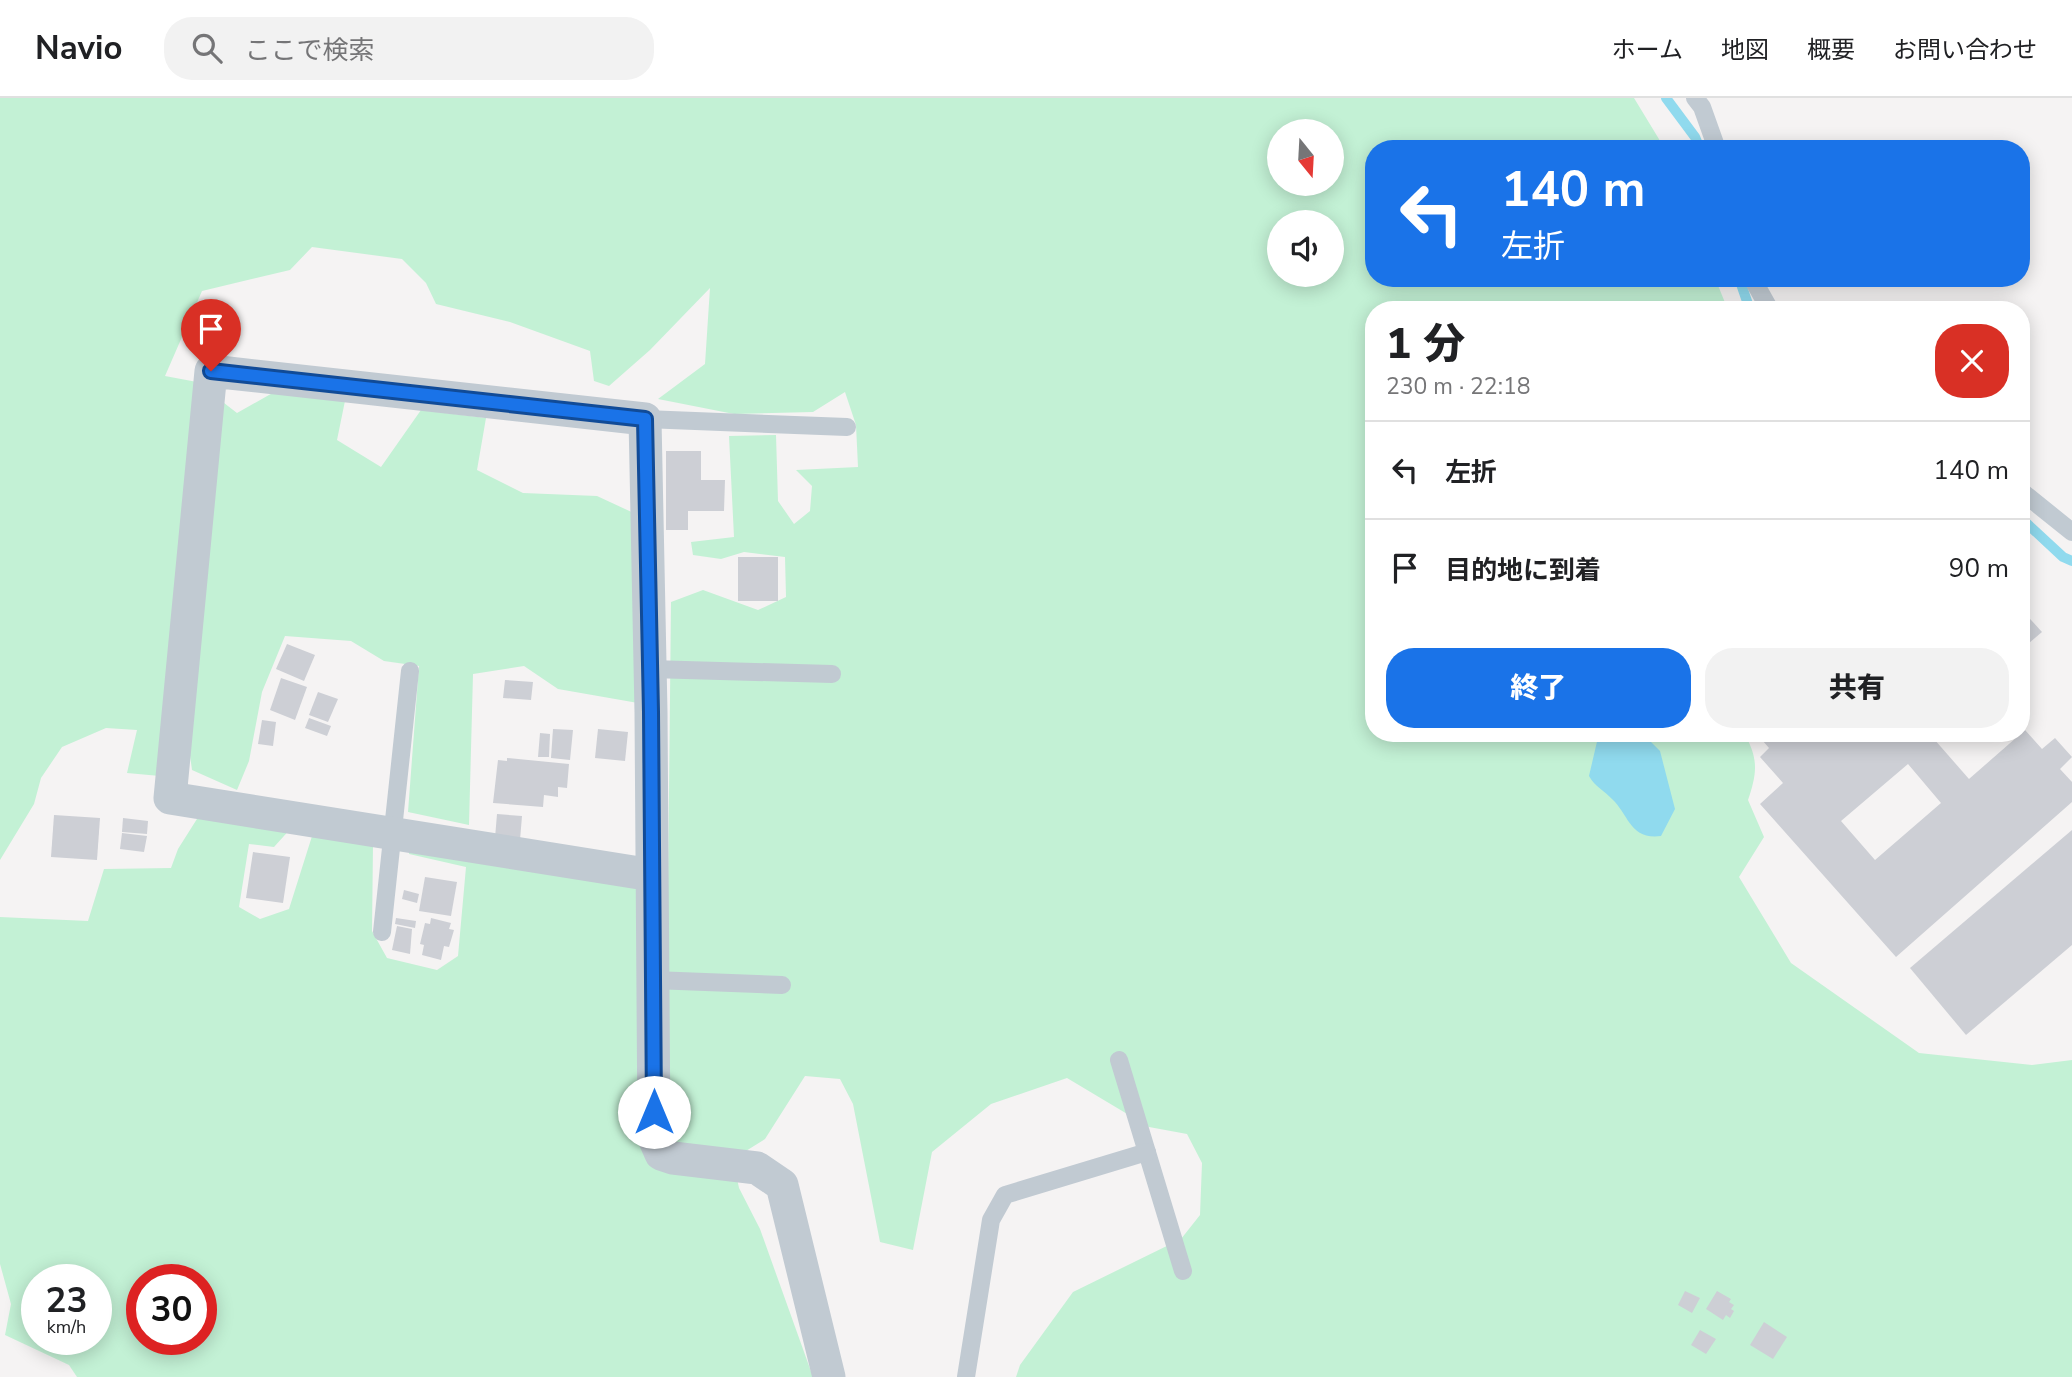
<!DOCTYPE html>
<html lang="ja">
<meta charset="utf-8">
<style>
body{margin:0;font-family:"Nunito Sans","Noto Sans JP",sans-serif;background:#f2f2f2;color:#202124;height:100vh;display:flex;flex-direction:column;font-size:26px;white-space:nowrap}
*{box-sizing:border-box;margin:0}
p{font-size:23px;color:#757577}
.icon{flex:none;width:38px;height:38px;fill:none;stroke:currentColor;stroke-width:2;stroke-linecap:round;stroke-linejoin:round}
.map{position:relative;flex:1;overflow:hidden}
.sheet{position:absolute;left:1365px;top:203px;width:665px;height:441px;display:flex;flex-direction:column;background:#fff;border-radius:28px;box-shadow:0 4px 18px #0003}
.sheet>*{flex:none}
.guide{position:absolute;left:1365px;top:42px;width:665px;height:147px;border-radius:28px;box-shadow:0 4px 18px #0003;background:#1a73e8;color:#fff;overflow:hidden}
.needle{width:46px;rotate:162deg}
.fabs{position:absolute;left:1267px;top:21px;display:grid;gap:14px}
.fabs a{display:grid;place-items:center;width:77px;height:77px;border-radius:50%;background:#fff;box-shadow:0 4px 18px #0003;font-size:35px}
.speed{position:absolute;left:21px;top:1166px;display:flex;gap:14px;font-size:35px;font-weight:700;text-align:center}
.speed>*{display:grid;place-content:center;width:91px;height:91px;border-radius:50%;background:#fff;box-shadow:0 4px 18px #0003;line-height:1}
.speed small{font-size:18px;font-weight:400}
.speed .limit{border:10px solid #d22;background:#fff;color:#111}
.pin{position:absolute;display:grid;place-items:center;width:60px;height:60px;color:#fff;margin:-72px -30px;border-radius:50% 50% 50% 0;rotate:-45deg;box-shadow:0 0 7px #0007}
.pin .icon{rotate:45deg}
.me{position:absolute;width:77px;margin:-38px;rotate:0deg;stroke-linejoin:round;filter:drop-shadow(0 0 5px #0008)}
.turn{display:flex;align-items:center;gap:24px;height:147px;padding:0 21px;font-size:32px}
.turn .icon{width:91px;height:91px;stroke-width:2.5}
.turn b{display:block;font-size:49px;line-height:60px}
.round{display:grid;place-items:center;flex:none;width:74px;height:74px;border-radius:28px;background:#f2f2f2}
.summary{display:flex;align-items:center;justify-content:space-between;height:119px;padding:0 21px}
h1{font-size:42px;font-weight:800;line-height:52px}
.cta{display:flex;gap:14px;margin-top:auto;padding:14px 21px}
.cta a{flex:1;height:80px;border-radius:28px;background:#1a73e8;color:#fff;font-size:28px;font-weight:800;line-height:80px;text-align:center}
.cta a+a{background:#f2f2f2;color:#202124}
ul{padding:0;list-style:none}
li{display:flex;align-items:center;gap:21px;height:98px;padding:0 21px;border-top:2px solid #e0e0e0}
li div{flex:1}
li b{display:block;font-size:26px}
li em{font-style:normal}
header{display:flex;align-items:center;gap:42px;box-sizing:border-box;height:98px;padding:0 35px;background:#fff;border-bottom:2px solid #e0e0e0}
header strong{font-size:33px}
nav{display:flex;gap:38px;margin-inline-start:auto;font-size:24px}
.search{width:490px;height:63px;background:#f2f2f2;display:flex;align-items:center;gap:18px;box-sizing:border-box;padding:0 24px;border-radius:28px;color:#757577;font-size:26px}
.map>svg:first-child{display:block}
</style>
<header>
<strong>Navio</strong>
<div class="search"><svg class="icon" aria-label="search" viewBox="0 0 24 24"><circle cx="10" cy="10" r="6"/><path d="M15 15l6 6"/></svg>ここで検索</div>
<nav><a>ホーム</a><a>地図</a><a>概要</a><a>お問い合わせ</a></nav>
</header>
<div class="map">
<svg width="2072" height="1279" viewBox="0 0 2072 1279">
<rect width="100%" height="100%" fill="#f5f3f3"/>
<path fill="#c3f1d5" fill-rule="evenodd" d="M 0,0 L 1634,0 L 1665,51 L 1374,51 L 1374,180 L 1715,180 L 1728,212 L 1374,212 L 1374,635 L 1744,635 C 1759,661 1757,675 1748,702 L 1764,739 L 1739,779 L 1791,865 L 1919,955 L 2032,967 L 2072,962 L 2072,1279 L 1016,1279 L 1020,1267 L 1073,1194 L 1181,1141 L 1200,1117 L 1202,1065 L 1187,1036 L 1149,1029 L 1067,980 L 991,1006 L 932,1054 L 913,1152 L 880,1144 L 853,1006 L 840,981 L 805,978 L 765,1041 L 733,1061 L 739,1090 L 760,1131 L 813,1279 L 77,1279 L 69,1267 L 5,1237 L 11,1206 L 0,1166 L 0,819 L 88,823 L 104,771 L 171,770 L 178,751 L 202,713 L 293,728 L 274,749 L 249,746 L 239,809 L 260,821 L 289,811 L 313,735 L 373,746 L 372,833 L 387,860 L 437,872 L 458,858 L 466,769 L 409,756 L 410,744 L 668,793 L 671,504 L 703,492 L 758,512 L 786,499 L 785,459 L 744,454 L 721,461 L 693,457 L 691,444 L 734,439 L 729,338 L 776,337 L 778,403 L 794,426 L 810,413 L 812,388 L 796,372 L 858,369 L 856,327 L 845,294 L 813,314 L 734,316 L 658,301 L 705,266 L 710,190 L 650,252 L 609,288 L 594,283 L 590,253 L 510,224 L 436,206 L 426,185 L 402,161 L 312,149 L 290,172 L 202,193 L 165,278 L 197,284 L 237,315 L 276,293 L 346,298 L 337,342 L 381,369 L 421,312 L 486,320 L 477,372 L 523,395 L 597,398 L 638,417 L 638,605 L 558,591 L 524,568 L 473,576 L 469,727 L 408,714 L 419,568 L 384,563 L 351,543 L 285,538 L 262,594 L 249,663 L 237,692 L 192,672 L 186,628 L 160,678 L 127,675 L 137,632 L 106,630 L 62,649 L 41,680 L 34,706 L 0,762 ZM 1279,33 L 1332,33 L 1332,86 L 1279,86 ZM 1279,124 L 1332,124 L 1332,177 L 1279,177 ZM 37,1181 L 96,1181 L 96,1241 L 37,1241 ZM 142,1181 L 201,1181 L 201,1241 L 142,1241 Z"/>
<path fill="#90daee" d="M 1599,635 L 1642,635 L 1660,653 L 1675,711 L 1661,738 C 1630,742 1629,717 1612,701 C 1604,692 1595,689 1589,678 Z"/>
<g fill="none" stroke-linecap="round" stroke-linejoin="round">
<g stroke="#90daee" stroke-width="10">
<polyline points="1666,0 1695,39 1700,51"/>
<polyline points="1739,180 1750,212"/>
<polyline points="2021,420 2063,459 2072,463"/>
</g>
</g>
<g fill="#cdcfd5" fill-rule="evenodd">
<polygon points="666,353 701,353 701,382 725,382 724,413 688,413 688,432 666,432"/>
<rect x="738" y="459" width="40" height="44"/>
<polygon points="2021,511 2042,534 2021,552"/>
<polygon points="287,546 315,557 304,583 276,571"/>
<polygon points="281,580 307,589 295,622 270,612"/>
<polygon points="505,582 533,584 531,602 503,600"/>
<polygon points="318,594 338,601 328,624 309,617"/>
<polygon points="309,620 331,628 327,638 305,630"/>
<polygon points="262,622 276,624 273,648 258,646"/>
<polygon points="553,631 573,632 570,662 551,660"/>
<polygon points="598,631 628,634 625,663 595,660"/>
<path d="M 2025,632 L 2042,651 L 2055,640 L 2072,659 L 2060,671 L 2072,684 L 2072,704 L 1896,859 L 1760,706 L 1783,685 L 1760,659 L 1769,650 L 1756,635 L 1941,635 L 1934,641 L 1969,681 ZM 1908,666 L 1941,705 L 1875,762 L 1841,723 Z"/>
<polygon points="540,635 550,636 549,659 538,659"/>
<polygon points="507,660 569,666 567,690 558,689 558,699 544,697 543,709 493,705 498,662 507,663"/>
<polygon points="497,716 522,718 520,742 495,740"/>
<polygon points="54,717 100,720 97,762 51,759"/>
<polygon points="123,720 148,723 147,736 122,734"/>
<polygon points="2072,732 2072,847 1966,937 1910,870"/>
<polygon points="122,735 147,738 144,754 120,751"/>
<polygon points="253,754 290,759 283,805 246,800"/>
<polygon points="425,779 457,784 451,818 419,813"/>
<polygon points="404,792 419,796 417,805 402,801"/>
<polygon points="396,820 416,823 415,830 395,826"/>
<polygon points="431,820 451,825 449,831 454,832 449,849 444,848 441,862 422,857 424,847 420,846 425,825 430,826"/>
<polygon points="397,828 412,831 410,856 392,852"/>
<polygon points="1685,1193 1700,1200 1692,1215 1678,1207"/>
<polygon points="1717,1193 1731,1201 1729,1204 1734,1207 1731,1211 1734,1213 1730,1220 1726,1217 1723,1222 1706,1211"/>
<polygon points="1764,1224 1787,1239 1773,1261 1750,1247"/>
<polygon points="1700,1232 1716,1241 1706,1256 1691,1247"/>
</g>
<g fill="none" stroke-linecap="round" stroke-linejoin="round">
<g stroke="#c1cad2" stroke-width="18">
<polyline points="1695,0 1702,9 1717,51"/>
<polyline points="1752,180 1770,212"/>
<polyline points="645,321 847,329"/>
<polyline points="2021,393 2072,434"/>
<polyline points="650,571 832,576"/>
<polyline points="382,834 410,573"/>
<polyline points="653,882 782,887"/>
<polyline points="1119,962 1183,1173"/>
<polyline points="966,1279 991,1122 1005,1097 1147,1054"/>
</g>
<polyline stroke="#c1cad2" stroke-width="33" points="652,777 170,700 211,273 645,321 651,614 654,1040 661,1056 673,1060 757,1070 782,1087 829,1279"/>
</g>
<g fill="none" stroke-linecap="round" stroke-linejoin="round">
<defs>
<polyline id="route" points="211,273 645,321 651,614 654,1014"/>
</defs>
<use href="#route" stroke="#114b97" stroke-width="18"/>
<use href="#route" stroke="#1a73e8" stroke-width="12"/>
</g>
</svg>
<div class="fabs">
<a><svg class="needle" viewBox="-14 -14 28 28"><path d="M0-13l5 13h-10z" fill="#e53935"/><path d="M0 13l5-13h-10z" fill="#757577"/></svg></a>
<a><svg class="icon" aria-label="sound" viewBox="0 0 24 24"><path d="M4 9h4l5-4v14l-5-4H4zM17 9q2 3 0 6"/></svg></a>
</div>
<div class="speed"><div>23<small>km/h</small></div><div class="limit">30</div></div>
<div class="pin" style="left:211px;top:273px;background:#d93025"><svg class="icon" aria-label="arrive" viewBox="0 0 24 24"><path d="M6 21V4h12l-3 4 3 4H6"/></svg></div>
<svg class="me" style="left:654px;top:1014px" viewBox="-20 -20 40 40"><circle r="19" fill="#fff"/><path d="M0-13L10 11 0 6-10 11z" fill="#1a73e8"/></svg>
<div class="guide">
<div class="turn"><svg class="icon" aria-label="left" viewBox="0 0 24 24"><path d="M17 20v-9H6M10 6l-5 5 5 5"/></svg><div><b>140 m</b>左折</div></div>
</div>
<section class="sheet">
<div class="summary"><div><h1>1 分</h1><p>230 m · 22:18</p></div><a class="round" style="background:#d93025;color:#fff"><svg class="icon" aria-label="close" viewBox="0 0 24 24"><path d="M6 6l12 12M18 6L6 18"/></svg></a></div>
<ul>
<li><svg class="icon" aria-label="left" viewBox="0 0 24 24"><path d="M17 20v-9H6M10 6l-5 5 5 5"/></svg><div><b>左折</b></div><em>140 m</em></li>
<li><svg class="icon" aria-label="arrive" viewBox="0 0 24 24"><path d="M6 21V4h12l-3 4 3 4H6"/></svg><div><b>目的地に到着</b></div><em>90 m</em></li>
</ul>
<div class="cta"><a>終了</a><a>共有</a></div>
</section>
</div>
